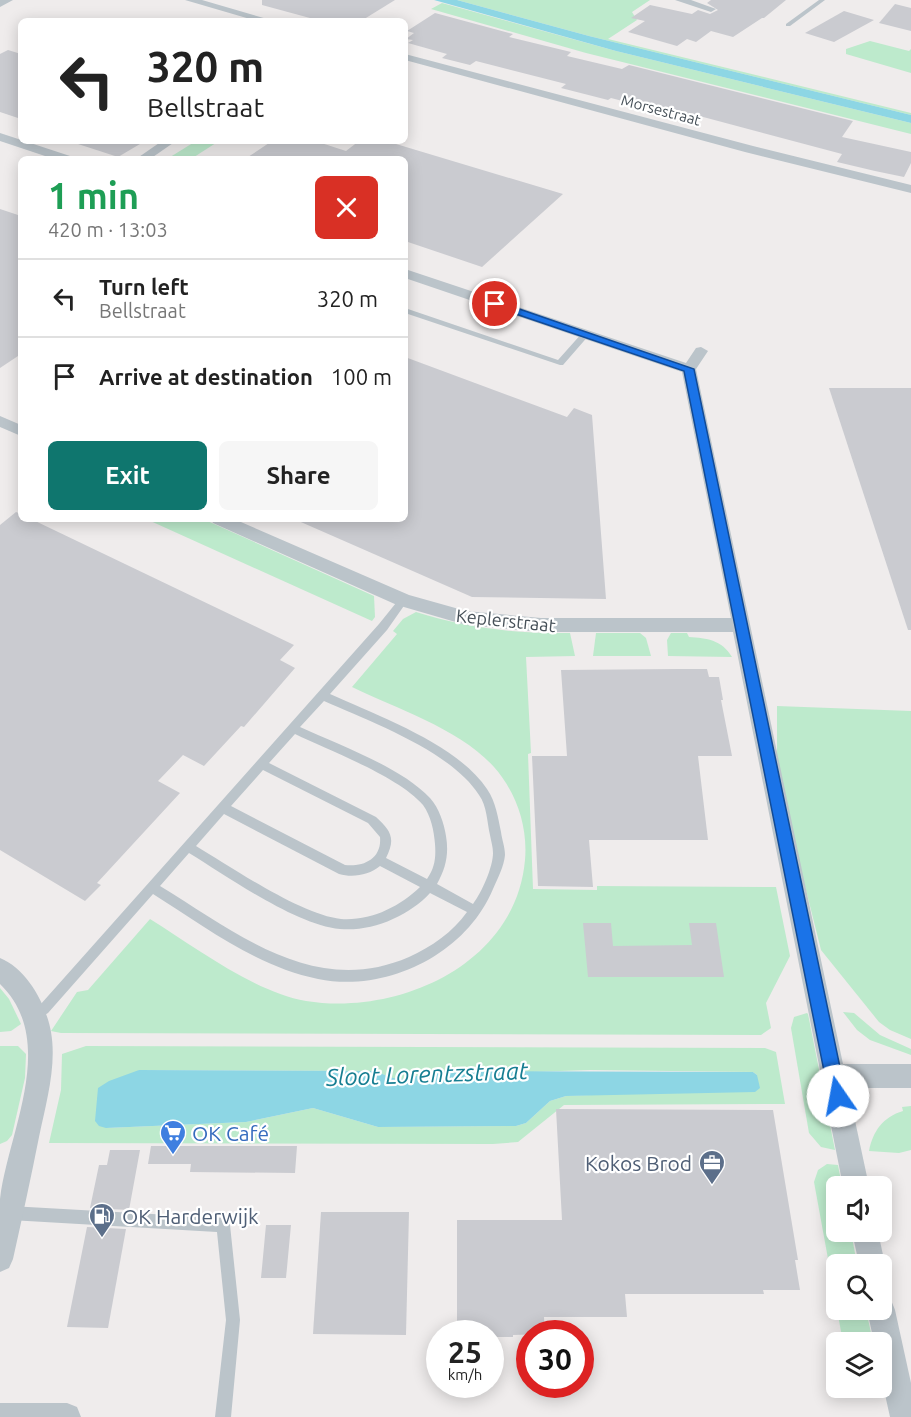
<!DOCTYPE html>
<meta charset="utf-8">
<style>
body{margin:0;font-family:Ubuntu,sans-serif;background:#f6f6f6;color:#222;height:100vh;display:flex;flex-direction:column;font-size:22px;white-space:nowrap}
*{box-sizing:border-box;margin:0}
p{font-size:20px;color:#767676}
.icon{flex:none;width:33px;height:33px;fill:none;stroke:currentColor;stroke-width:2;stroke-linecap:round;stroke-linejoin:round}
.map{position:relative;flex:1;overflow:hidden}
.details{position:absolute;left:18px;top:156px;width:390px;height:366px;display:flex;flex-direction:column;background:#fff;border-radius:9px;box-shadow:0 3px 15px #0003}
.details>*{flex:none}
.banner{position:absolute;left:18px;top:18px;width:390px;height:126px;border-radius:9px;box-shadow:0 3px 15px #0003;background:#fff;color:#222;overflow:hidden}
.tools{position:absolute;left:826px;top:1176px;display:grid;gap:12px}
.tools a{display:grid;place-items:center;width:66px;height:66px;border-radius:9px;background:#fff;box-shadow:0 3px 15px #0003;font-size:30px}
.speed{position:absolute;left:426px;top:1320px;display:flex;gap:12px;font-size:30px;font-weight:700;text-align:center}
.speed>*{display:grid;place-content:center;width:78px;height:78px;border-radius:50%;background:#fff;box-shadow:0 3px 15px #0003;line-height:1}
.speed small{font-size:15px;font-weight:400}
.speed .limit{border:9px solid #d22;background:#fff;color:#111}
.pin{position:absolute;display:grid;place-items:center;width:51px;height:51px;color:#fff;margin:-26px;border:3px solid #fff;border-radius:50%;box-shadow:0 2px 6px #0007}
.me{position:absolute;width:66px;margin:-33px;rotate:348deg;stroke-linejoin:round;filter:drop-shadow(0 0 4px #0008)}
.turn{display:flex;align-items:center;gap:21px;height:126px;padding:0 30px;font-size:27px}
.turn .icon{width:78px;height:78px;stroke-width:2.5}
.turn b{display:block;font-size:42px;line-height:51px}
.round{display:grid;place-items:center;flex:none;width:63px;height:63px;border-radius:9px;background:#f6f6f6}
.head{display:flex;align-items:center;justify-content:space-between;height:102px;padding:0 30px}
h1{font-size:36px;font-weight:700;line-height:45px;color:#1e9e55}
.primary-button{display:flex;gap:12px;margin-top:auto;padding:12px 30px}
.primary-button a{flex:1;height:69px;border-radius:9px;background:#0f766e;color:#fff;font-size:24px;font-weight:700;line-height:69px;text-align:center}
.primary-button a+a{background:#f6f6f6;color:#222}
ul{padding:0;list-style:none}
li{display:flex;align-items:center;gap:18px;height:78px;padding:0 30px;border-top:2px solid #e0e0e0}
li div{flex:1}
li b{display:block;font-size:22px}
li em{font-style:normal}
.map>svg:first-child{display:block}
</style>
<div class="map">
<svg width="911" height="1417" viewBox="0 0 911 1417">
<rect width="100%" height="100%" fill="#efecec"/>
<g fill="#bdeacc" fill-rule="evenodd">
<polygon points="457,0 650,0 632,12 637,20 608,39 911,113 911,115 589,36"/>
<polygon points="442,3 616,51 911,123 911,134 586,53 431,9"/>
<polygon points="870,41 909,51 911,49 911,73 846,54 846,49"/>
<polygon points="196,141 219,141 191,159 167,159"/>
<polygon points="146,519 203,519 374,596 375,617 372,621"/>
<path d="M 416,612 C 467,628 517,634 570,633 L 575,656 L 526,657 L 531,753 L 528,754 L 533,889 L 597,890 L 597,886 L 776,887 L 790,956 L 766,1003 L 771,1028 L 761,1035 L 61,1033 L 51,1031 L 77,992 L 88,990 L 150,919 C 195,947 254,992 306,1001 C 399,1016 516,964 525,860 C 528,826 516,792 494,767 C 460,729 397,709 352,687 L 397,634 L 393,631 L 403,619 Z"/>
<polygon points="596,633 640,633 646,638 651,656 593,656"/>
<path d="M 671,633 L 687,633 L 689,637 C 707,638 722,640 732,657 L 668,656 L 667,640 Z"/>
<polygon points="777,706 911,711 911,1039 890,1030 879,1022 821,950 777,774"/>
<polygon points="0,988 9,999 21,1024 11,1031 0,1032"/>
<polygon points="843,1012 854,1013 880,1035 911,1049 911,1055 870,1040 857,1030"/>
<polygon points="807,1013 808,1014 835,1150 821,1147 809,1133 791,1028 794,1017"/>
<polygon points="0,1046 18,1046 26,1054 25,1078 12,1135 7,1141 0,1144"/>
<path d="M 86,1046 L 765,1048 L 776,1052 L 785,1104 L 564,1105 L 518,1142 L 493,1144 L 49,1143 L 61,1090 L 62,1054 ZM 139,1070 L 377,1071 C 391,1080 403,1082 418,1076 L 590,1070 L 753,1072 L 757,1075 L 617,1094 L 566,1096 L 550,1101 L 526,1123 L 516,1126 L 378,1127 L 313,1108 L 246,1122 L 106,1128 Z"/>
<path d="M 911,1106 L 911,1150 L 899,1153 L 869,1151 C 873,1131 883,1117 903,1111 L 902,1107 Z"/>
<polygon points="827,1164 838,1165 842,1186 837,1186 837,1232 851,1232 857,1264 837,1264 837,1308 814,1182 818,1170"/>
<polygon points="837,1310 866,1310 873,1342 843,1342"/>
</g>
<g fill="#8dd6e4">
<polygon points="434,0 457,0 589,36 911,115 911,123 616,51"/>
<path d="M 139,1070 L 377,1071 C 395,1082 409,1081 427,1071 L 753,1072 L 757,1075 L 760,1088 L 755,1092 L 566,1096 L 550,1101 L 526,1123 L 516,1126 L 378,1127 L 313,1108 L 246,1122 L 106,1128 L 99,1126 L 95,1121 L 98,1088 L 109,1081 Z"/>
</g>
<g fill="#cacbd0">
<polygon points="262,0 395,0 361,21 321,21 262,5"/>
<polygon points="711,0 786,0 764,18 762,18 733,37 711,31 696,42 687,39 677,46 628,32 645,21 631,18 650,5 692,14 698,10 710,14 718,10 707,3"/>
<polygon points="895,4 911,8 911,31 879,23"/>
<polygon points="844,11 874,20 834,42 805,33"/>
<polygon points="435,13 513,34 509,37 571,52 567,56 622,69 629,65 853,121 842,137 911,152 911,163 904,177 875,171 837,162 842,154 692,114 688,118 611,98 608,100 561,88 566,84 476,61 470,65 442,58 447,54 408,43 413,40 406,39 414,33 407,31"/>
<polygon points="8,50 21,54 21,119 0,112 0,54"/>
<polygon points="79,141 145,141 118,157 78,144"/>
<polygon points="272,141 315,141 346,151 359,141 386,141 563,194 482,267 405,241 405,159 245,159"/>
<polygon points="0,209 21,216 21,354 0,368"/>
<polygon points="405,357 567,417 574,408 592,415 606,599 472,597 294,519 405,519"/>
<polygon points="829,388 911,388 911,630 908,630"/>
<polygon points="16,512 21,514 21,519 31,519 294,645 280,660 295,668 244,727 241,726 204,766 183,755 158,781 180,793 97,883 101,885 85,901 0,850 0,525"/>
<polygon points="678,669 707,669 709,677 719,677 723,700 721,700 732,756 698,756 708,840 589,840 593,887 538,886 532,756 567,756 561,670"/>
<polygon points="583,923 611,923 613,946 692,945 689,923 716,923 724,977 588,977"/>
<polygon points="556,1109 773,1110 798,1260 795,1260 800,1290 763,1290 764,1294 625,1294 627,1317 544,1317 545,1334 513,1335 513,1337 490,1337 490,1334 457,1334 457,1220 562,1220"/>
<polygon points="151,1146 297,1146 295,1173 190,1172 191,1164 148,1164"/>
<polygon points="110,1150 140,1150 129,1210 90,1208 99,1165 107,1165"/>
<polygon points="321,1212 409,1212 406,1335 313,1334"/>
<polygon points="266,1225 291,1225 286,1278 261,1278"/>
<polygon points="87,1227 126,1229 108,1328 67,1327"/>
</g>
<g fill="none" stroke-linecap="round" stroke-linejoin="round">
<g fill="#bbc4ca" fill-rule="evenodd">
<polygon points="819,0 825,0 790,26 786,26 786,24"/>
<polygon points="405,308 558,360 583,332 586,332 590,334 563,365 560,365 405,313"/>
<path d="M 403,597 L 408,600 L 387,630 L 330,694 C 378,716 457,744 487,789 C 496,802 498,818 501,832 C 502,840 505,847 505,855 C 504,866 498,878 493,889 C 466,954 387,993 318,979 C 257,967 204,926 153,894 L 48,1013 L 33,1022 L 29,1020 L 27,1016 L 29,1012 L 40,1005 L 379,624 L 400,598 ZM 324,701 C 371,722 451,751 479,795 C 487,806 487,822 490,835 C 491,841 493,847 493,853 C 493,867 482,892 473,904 L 437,884 C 446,868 449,854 446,836 C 444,823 439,808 430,798 C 401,767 339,745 300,727 ZM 295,734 C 330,751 398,776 423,805 C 431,816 434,831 435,844 C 436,857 435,868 427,879 L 386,858 C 396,838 391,831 376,817 L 269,763 ZM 263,770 L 368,823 L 380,837 C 382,859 363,867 345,865 L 231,806 ZM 224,814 L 339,874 C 353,878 369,875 380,866 L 420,887 C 399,907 371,921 341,919 C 301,915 231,867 196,846 ZM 189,853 C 228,877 296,925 340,929 C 372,932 409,916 430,893 L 467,912 C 453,932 431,947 409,957 C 315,998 237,933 160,886 Z"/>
<polygon points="10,1206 223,1218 228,1220 230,1225 240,1320 231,1417 215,1417 226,1320 217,1232 10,1220 5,1218 3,1213 5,1208"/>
</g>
<g fill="#bbc4ca" fill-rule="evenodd">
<polygon points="0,0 13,0 0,7"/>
<polygon points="185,0 202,0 274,21 257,21"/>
<polygon points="675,0 691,0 716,9 711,12"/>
<polygon points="405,54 753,146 911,185 911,193 745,152 405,60"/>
<polygon points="0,133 70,156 72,159 54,159 0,141"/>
<polygon points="162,141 176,141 150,159 136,159"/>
<polygon points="405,269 686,363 696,348 701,347 708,351 696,369 843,1064 911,1064 911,1088 848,1088 869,1186 843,1186 733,632 541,632 466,625 397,605 213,523 211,519 234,519 409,595 466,611 541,618 731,618 682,372 405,278"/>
<polygon points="0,416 21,425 21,436 0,427"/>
<path d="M 0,958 C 27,969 46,1004 51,1032 C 57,1066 46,1103 39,1137 C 31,1178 22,1218 13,1259 L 9,1268 L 0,1272 C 0,1248 0,1223 0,1199 C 8,1132 59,1041 0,984 Z"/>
<polygon points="852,1232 878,1232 885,1264 882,1272 882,1264 859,1264"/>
<polygon points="882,1297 891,1300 895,1310 911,1383 911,1417 890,1417 882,1381 882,1342 874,1342 867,1310 882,1310"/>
<polygon points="0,1403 67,1403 77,1407 81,1417 0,1417"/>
</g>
</g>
<polygon fill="#1a73e8" stroke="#114b97" stroke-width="1.5" points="492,302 499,302 694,369 846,1096 844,1102 838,1105 831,1102 829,1096 684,371 492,306"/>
<defs>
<symbol id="supermarket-pin" viewBox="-11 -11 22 30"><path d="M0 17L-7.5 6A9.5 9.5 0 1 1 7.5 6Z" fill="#3f7fe0" stroke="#fff"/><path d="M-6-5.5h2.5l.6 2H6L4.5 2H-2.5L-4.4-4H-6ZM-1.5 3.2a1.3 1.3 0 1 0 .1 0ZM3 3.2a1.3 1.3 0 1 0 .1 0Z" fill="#fff"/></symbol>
<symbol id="office-pin" viewBox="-11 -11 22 30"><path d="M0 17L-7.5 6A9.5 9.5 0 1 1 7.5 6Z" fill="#5c6f8a" stroke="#fff"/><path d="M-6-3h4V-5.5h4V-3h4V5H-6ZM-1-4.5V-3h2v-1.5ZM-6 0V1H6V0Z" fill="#fff"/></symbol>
<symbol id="fuel-pin" viewBox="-11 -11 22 30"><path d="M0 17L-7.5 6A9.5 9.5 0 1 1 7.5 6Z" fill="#5c6f8a" stroke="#fff"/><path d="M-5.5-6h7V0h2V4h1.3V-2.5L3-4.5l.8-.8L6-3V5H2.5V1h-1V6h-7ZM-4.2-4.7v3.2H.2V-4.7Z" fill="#fff"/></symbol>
</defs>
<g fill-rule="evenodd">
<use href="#supermarket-pin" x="158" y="1118" width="30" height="40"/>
<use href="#office-pin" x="697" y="1148" width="30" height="40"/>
<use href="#fuel-pin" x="87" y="1201" width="30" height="40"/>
</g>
<g text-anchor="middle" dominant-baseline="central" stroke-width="4.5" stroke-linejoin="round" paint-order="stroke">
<g font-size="15" fill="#465058" stroke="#fff">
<text transform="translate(661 110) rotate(15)">Morsestraat</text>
</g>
<g font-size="18" fill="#465058" stroke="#fff">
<text transform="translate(506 620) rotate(6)">Keplerstraat</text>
</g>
<g font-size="21" fill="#366cbe" stroke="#fff" text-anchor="start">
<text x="192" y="1133">OK Café</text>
</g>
<g font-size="21" fill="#4e5e75" stroke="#fff" text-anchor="end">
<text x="692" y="1163">Kokos Brod</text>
<text x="122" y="1216" text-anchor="start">OK Harderwijk</text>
</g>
<g font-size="24" font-style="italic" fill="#177e92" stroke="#fff">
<text transform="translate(427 1074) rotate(-2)">Sloot Lorentzstraat</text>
</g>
</g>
</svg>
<div class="tools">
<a><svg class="icon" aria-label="sound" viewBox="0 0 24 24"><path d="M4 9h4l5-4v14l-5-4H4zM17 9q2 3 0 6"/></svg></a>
<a><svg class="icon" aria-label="search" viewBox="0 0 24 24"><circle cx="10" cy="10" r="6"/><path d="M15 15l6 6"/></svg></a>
<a><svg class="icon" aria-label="layers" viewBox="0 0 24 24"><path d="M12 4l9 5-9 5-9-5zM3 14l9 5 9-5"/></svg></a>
</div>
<div class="speed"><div>25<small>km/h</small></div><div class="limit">30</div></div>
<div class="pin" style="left:495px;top:304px;background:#d93025"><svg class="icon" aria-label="arrive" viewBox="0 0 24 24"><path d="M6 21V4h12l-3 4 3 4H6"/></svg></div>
<svg class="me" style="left:838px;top:1096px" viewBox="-20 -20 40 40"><circle r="19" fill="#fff"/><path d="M0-13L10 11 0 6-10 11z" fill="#1a73e8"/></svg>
<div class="banner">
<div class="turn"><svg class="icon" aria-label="left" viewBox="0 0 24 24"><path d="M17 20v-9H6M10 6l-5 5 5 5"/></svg><div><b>320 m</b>Bellstraat</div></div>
</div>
<section class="details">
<div class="head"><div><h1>1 min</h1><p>420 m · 13:03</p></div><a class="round" style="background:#d93025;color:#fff"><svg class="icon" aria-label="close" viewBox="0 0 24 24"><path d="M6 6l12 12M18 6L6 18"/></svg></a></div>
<ul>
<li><svg class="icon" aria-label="left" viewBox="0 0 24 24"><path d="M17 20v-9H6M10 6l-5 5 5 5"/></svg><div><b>Turn left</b><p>Bellstraat</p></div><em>320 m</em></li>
<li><svg class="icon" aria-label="arrive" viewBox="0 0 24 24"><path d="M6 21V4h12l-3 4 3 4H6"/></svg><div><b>Arrive at destination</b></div><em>100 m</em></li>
</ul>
<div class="primary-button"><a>Exit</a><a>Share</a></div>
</section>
</div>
